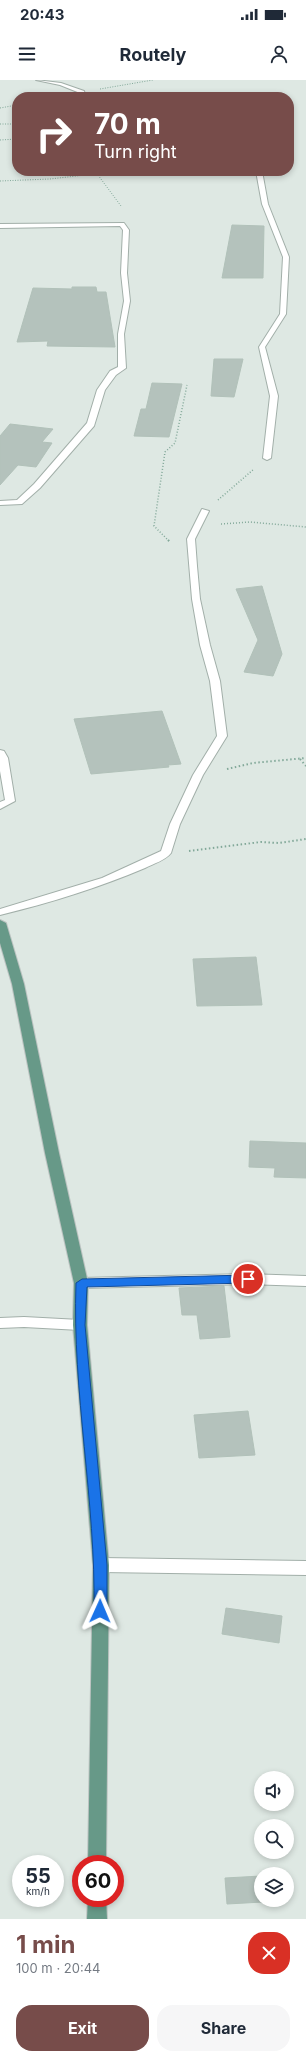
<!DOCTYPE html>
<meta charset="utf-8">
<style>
body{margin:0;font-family:Inter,sans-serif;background:#f6f6f7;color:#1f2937;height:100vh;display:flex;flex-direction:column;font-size:15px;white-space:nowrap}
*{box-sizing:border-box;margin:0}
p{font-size:13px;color:#747a83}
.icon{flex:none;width:22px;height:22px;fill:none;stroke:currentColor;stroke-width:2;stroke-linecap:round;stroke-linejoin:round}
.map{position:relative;height:1839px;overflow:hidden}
.details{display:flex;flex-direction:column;background:#fff;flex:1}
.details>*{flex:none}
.guide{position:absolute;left:12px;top:12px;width:282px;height:84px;border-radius:16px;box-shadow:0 2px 6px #0003;background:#774c4a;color:#fff;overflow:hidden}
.controls{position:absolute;left:254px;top:1691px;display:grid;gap:8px}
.controls a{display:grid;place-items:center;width:40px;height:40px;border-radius:50%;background:#fff;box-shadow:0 2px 6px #0003;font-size:20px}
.speed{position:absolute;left:12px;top:1775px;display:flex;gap:8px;font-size:20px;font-weight:700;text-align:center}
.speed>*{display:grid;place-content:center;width:52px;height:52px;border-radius:50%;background:#fff;box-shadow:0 2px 6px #0003;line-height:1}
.speed small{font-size:10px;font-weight:400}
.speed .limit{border:6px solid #d22;background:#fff;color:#111}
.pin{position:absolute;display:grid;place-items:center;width:34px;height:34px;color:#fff;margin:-17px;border:2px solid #fff;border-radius:50%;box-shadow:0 1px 4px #0007}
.me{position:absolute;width:44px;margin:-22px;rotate:1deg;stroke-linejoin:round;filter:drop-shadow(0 0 3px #0008)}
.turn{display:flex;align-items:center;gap:14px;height:84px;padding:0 16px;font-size:18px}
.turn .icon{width:52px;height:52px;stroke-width:2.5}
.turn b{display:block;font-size:28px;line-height:34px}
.round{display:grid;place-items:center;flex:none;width:42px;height:42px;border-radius:16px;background:#f6f6f7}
.head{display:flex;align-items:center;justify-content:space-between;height:68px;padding:0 16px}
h1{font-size:24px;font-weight:700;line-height:30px;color:#774c4a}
.action{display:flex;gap:8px;margin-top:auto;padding:8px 16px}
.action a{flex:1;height:46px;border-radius:16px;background:#774c4a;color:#fff;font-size:16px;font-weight:700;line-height:46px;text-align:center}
.action a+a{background:#f6f6f7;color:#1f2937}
.status{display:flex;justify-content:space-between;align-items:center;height:28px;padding:0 20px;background:#fff;direction:ltr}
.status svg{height:11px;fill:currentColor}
header{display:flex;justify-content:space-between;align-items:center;height:52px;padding:0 16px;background:#fff;font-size:18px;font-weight:700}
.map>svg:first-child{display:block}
</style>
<div class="status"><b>20:43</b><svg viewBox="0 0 49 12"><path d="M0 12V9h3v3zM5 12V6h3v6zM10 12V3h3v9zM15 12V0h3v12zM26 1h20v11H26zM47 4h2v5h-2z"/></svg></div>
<header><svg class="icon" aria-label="menu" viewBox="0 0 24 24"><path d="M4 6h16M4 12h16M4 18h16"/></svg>Routely<svg class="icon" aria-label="person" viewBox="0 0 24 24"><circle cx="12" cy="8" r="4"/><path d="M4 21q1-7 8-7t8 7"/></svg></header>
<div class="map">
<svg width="306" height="1839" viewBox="0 0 306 1839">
<rect width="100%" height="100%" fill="#dee8e3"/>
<g fill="#b4c2bc" stroke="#b1c1b9">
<polygon points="232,145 264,146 263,198 222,198"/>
<polygon points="72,207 96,207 97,212 106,212 115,267 47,266 48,261 17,262 33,208 72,209"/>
<polygon points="214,279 243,279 234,317 211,316"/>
<polygon points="152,303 182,304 169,357 134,356 141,329 146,329"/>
<polygon points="10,344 53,349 42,362 52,363 36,387 18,385 0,405 0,356"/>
<polygon points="262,506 282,574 273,596 244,592 258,560 236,509"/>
<polygon points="162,631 181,684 168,685 169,687 91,694 74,639"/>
<polygon points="256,877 262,925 197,926 193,879"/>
<polygon points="250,1061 306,1063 306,1098 274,1097 275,1088 249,1087"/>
<polygon points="224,1206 230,1257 200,1259 197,1235 182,1235 179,1208"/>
<polygon points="248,1331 255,1375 199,1378 194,1335"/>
<polygon points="226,1528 282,1536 279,1563 222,1554"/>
<polygon points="261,1796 263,1822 227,1824 225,1798"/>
</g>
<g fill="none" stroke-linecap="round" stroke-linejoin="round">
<defs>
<g id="minor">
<polygon points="36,0 61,3 84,11 86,17 80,17 80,13 60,5"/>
<polygon points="256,91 262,91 268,124 289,177 286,234 265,267 278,316 271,378 267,380 263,378 270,316 259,267 280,234 283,177 262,124"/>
<polygon points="124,143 129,150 127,193 130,221 124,254 126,288 116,295 105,310 94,346 40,408 22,424 0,425 0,421 17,420 34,404 87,343 97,310 110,291 118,287 118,254 124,221 121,193 123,150 120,146 0,148 0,144"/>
<path d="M 202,429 L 209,431 L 195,459 L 197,486 L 200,519 L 210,565 L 220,601 L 227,656 L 203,695 L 180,744 L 171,773 C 166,780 153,784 145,788 C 98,808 49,823 0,835 L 0,829 L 102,798 L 161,771 L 170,744 L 193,695 L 217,656 L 210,601 L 200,565 L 192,519 L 187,459 Z"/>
<polygon points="0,670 4,671 8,678 15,721 0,729 0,722 5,720 0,691"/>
<polygon points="248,1194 306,1196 306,1206 248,1204 81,1208 76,1207 74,1203 76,1199 81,1198"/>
<polygon points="24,1237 80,1240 85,1241 87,1245 85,1249 80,1250 24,1247 0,1248 0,1238"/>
<polygon points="101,1478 306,1481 306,1495 101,1492 95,1490 93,1485 95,1480"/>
</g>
<g id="primary">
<polygon points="0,840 6,843 24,904 59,1073 88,1203 87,1245 109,1485 106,1784 88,1784 93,1485 73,1245 74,1203 45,1073 12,904 0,863"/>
<polygon points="88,1818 106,1818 107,1839 87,1839"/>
</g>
</defs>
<use href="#minor" stroke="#a2afa9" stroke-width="2"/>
<use href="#primary" stroke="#bcc3c1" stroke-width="2"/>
<g stroke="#82a899" stroke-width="1" stroke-dasharray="1 1.5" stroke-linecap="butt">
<polyline points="100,9 153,0"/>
<polyline points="0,28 17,25"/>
<polyline points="0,44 17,44"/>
<polyline points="0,60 17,59"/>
<polyline points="95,91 121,126"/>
<polyline points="0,101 50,99 120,91"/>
</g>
<g stroke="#82a899" stroke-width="1.5" stroke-dasharray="1 2" stroke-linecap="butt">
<polyline points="218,420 254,389"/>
<polyline points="221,444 250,442 306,447"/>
<polyline points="169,461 154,446 165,372 175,363 187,305"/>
</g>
<g stroke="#82a899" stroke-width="2" stroke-dasharray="1.5 2.5" stroke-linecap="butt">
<polyline points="168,460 170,462"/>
<polyline points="300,679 306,686"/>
<polyline points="227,689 253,683 306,678"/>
<polyline points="189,771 261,762 279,763 306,759"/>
</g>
<use href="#minor" fill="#fff" fill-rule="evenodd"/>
<use href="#primary" fill="#679988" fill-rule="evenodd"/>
</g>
<path fill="#1a73e8" stroke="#114b97" d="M 248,1195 L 253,1199 L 248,1203 L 87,1207 L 85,1245 L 107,1485 L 107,1531 L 105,1535 L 100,1536 L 96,1535 L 94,1531 C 96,1421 72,1312 76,1203 L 82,1199 Z"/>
</svg>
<div class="controls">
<a><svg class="icon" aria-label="sound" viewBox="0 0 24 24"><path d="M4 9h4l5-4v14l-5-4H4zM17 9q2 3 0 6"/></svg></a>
<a><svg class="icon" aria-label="search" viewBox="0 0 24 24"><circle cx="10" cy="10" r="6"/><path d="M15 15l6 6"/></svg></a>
<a><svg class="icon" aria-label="layers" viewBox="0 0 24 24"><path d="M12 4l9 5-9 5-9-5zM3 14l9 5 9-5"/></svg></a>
</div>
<div class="speed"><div>55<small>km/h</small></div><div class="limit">60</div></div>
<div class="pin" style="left:248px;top:1199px;background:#d93025"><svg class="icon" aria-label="arrive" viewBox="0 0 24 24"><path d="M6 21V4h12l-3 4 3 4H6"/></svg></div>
<svg class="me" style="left:100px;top:1531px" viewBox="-20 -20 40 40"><path d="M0-17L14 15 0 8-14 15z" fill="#1a73e8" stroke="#fff" stroke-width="4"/></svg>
<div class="guide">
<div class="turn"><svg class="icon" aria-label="right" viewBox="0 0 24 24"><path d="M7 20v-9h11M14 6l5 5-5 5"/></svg><div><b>70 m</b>Turn right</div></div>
</div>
</div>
<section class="details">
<div class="head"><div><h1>1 min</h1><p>100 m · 20:44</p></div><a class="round" style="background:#d93025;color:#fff"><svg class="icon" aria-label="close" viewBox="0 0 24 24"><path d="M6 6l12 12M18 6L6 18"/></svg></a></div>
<div class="action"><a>Exit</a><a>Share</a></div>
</section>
